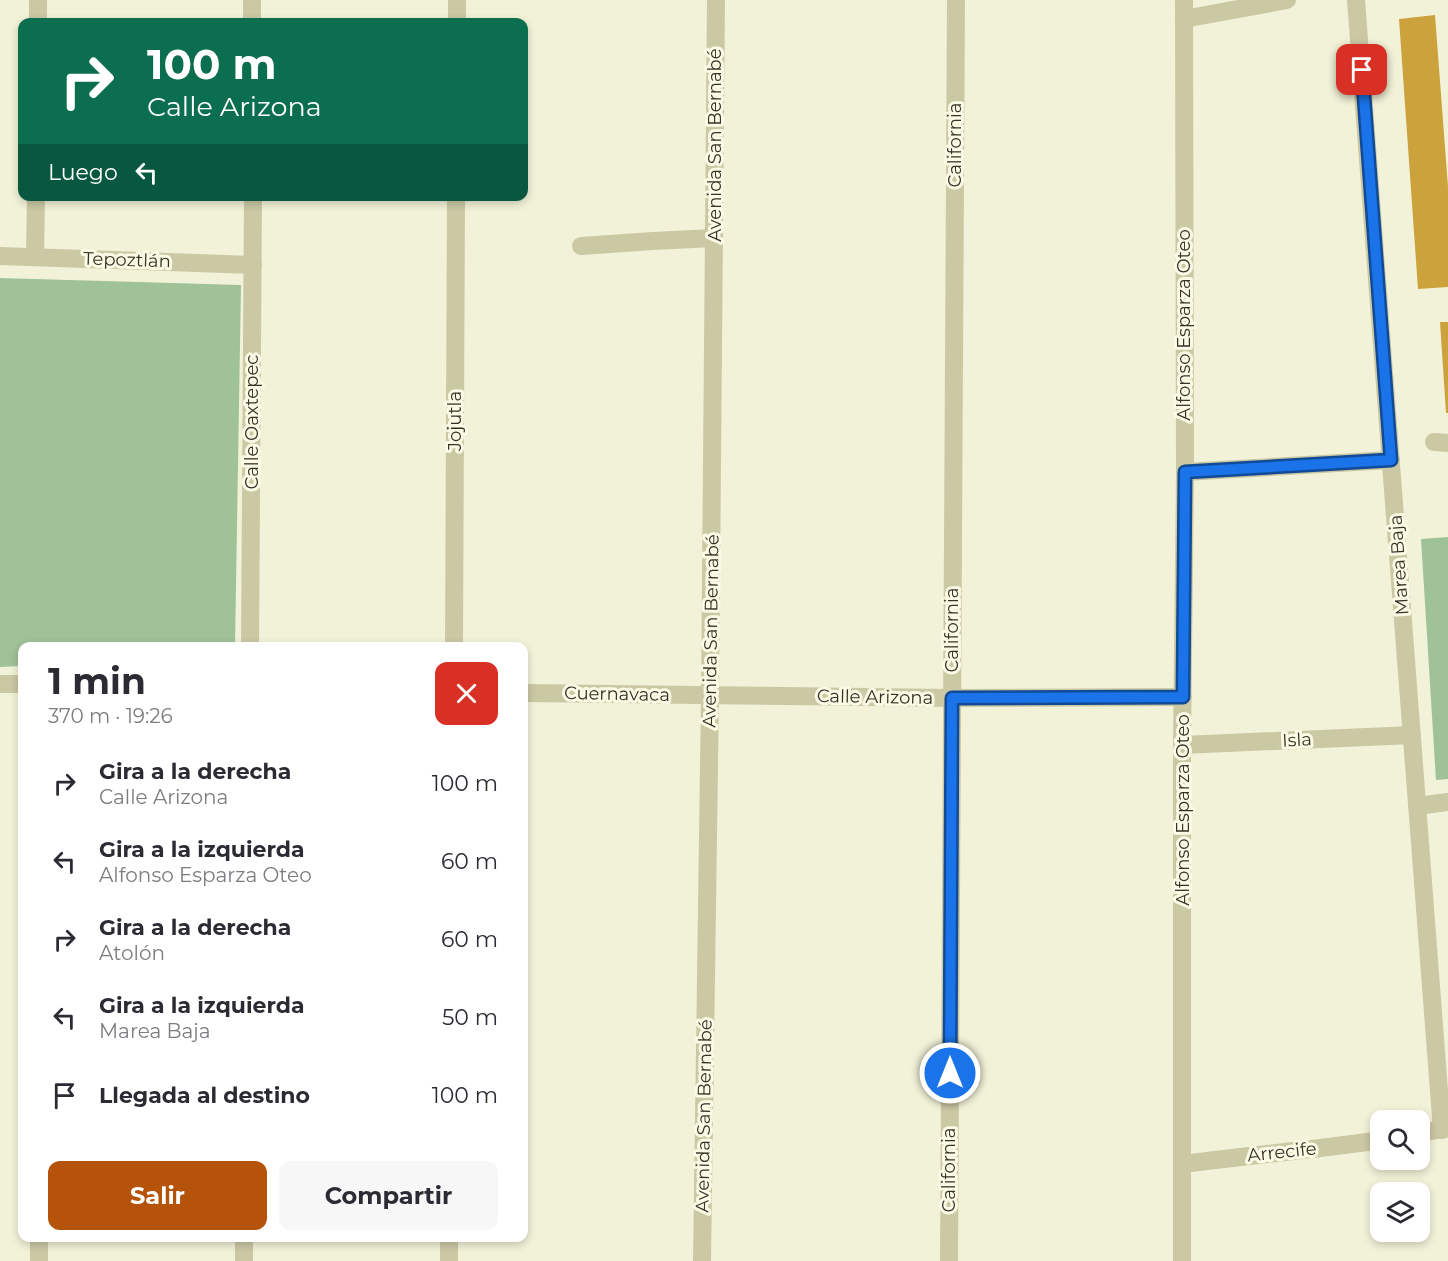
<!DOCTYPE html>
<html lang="es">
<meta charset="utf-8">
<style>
body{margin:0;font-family:Montserrat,sans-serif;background:#f7f7f7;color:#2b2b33;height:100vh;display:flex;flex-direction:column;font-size:22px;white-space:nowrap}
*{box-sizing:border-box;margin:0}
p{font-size:20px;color:#7c7c81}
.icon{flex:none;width:33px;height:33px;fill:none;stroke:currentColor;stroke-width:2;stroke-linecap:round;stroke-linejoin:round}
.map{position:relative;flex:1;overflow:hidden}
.drawer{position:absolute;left:18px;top:642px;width:510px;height:600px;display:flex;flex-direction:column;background:#fff;border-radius:12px;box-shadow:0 3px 9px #0003}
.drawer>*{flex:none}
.top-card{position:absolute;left:18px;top:18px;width:510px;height:183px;border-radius:12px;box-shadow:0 3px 9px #0003;background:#0b6e4f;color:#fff;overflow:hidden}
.buttons{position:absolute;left:1370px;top:1110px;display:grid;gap:12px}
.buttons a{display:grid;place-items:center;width:60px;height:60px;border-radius:12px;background:#fff;box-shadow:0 3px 9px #0003;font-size:30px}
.pin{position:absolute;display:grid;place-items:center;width:51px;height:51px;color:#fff;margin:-26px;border-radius:12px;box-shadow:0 3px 9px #0006}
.me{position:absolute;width:66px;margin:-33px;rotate:0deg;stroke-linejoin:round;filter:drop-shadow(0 0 4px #0008)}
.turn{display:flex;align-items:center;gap:21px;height:126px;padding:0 30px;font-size:27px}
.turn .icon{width:78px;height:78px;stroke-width:2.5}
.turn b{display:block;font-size:42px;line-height:51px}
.then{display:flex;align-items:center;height:57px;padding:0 30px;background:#0003;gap:12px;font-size:22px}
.round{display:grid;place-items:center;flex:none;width:63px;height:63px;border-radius:12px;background:#f7f7f7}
.overview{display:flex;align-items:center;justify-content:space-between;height:102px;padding:0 30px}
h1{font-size:36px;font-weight:700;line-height:45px}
.button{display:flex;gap:12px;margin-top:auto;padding:12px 30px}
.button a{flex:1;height:69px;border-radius:12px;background:#b45309;color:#fff;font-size:24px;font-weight:700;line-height:69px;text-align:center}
.button a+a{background:#f7f7f7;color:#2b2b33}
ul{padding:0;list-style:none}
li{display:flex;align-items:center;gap:18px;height:78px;padding:0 30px}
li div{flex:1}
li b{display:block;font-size:22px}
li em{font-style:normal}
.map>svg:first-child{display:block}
</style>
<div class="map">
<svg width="1448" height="1261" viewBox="0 0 1448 1261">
<rect width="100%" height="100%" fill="#f2f2d8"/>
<g fill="#a0c298">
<polygon points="0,278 241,285 235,646 22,646 22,666 0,667"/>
<polygon points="1448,537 1448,779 1436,780 1421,539"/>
</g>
<g fill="#cca23d">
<polygon points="1435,15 1448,187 1448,287 1418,289 1399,19"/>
<polygon points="1440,322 1448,322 1448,413 1446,413"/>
</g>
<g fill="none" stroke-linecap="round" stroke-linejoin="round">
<g stroke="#cbc8a4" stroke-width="18">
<polyline points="252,0 252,22"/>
<polyline points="1356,0 1386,399 1442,1130"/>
<polyline points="1184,19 1287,0"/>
<polyline points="38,22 38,0"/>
<polyline points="457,22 457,0"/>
<polyline points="581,246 653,241 714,238"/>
<polyline points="0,256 253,265"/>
<polyline points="35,257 36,196"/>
<polyline points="1434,442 1448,443"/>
<polyline points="1185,472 1391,460"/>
<polyline points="250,646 253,196"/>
<polyline points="454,646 456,196"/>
<polyline points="0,684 22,684"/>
<polyline points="524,693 952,698 1183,697"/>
<polyline points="1182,745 1412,735"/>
<polyline points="1417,806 1448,802"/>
<polyline points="1419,1133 1448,1128"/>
<path d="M 1183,1164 C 1249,1155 1315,1150 1380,1140"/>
<polyline points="39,1261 39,1238"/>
<polyline points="244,1261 244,1238"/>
<polyline points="449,1261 449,1238"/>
<polyline points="702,1261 710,695 716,0"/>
<polyline points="949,1261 956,0"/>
<polyline points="1182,1261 1182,745 1185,472 1184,0"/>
</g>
</g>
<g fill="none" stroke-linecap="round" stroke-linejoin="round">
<defs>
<polyline id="route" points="950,1073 952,698 1183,697 1185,472 1391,460 1362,70"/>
</defs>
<use href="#route" stroke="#114b97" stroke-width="15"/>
<use href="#route" stroke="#1a73e8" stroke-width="10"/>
</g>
<g text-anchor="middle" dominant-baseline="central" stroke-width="6" stroke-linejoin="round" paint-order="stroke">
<g font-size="18" fill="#363226" stroke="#fafae5">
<text transform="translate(715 145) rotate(-90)">Avenida San Bernabé</text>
<text transform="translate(955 145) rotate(-90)">California</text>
<text transform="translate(127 260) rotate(2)">Tepoztlán</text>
<text transform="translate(1184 325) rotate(-90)">Alfonso Esparza Oteo</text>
<text transform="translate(455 421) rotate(-90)">Jojutla</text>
<text transform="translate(252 422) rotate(-90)">Calle Oaxtepec</text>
<text transform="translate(1399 565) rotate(-94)">Marea Baja</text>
<text transform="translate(952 630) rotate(-90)">California</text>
<text transform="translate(711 631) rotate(-89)">Avenida San Bernabé</text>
<text transform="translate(617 694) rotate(1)">Cuernavaca</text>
<text transform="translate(875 697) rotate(1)">Calle Arizona</text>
<text transform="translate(1297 740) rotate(-3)">Isla</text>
<text transform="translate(1183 810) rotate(-90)">Alfonso Esparza Oteo</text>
<text transform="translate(704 1116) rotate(-89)">Avenida San Bernabé</text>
<text transform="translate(1282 1152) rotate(-6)">Arrecife</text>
<text transform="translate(949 1170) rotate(-90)">California</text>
</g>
</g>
</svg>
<div class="buttons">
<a><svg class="icon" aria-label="search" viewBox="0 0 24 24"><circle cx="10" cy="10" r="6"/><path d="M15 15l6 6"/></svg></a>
<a><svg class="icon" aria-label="layers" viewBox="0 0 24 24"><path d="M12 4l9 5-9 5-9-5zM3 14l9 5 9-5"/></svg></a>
</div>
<div class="pin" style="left:1362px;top:70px;background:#d93025"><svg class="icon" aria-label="arrive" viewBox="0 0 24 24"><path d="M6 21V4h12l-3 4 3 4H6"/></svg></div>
<svg class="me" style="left:950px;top:1073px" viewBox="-20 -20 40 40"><circle r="17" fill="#1a73e8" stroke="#fff" stroke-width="3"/><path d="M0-11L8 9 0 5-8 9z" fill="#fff"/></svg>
<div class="top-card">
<div class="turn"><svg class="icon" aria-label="right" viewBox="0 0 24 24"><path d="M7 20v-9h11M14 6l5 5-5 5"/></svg><div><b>100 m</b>Calle Arizona</div></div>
<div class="then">Luego<svg class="icon" aria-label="left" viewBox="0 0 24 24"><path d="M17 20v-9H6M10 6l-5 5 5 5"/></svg></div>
</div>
<section class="drawer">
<div class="overview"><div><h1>1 min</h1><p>370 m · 19:26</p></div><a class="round" style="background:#d93025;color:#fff"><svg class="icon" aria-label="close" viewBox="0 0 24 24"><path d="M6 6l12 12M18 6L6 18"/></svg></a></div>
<ul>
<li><svg class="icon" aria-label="right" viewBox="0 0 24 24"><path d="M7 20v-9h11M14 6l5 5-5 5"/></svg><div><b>Gira a la derecha</b><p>Calle Arizona</p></div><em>100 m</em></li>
<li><svg class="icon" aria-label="left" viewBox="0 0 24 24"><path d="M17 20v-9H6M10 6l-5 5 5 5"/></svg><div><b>Gira a la izquierda</b><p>Alfonso Esparza Oteo</p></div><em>60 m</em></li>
<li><svg class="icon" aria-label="right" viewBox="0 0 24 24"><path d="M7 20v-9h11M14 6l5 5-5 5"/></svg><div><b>Gira a la derecha</b><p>Atolón</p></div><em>60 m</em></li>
<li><svg class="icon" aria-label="left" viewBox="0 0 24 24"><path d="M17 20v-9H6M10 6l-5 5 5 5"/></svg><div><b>Gira a la izquierda</b><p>Marea Baja</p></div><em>50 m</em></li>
<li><svg class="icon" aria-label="arrive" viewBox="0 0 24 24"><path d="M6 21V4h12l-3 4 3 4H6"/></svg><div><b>Llegada al destino</b></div><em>100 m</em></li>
</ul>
<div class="button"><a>Salir</a><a>Compartir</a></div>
</section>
</div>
